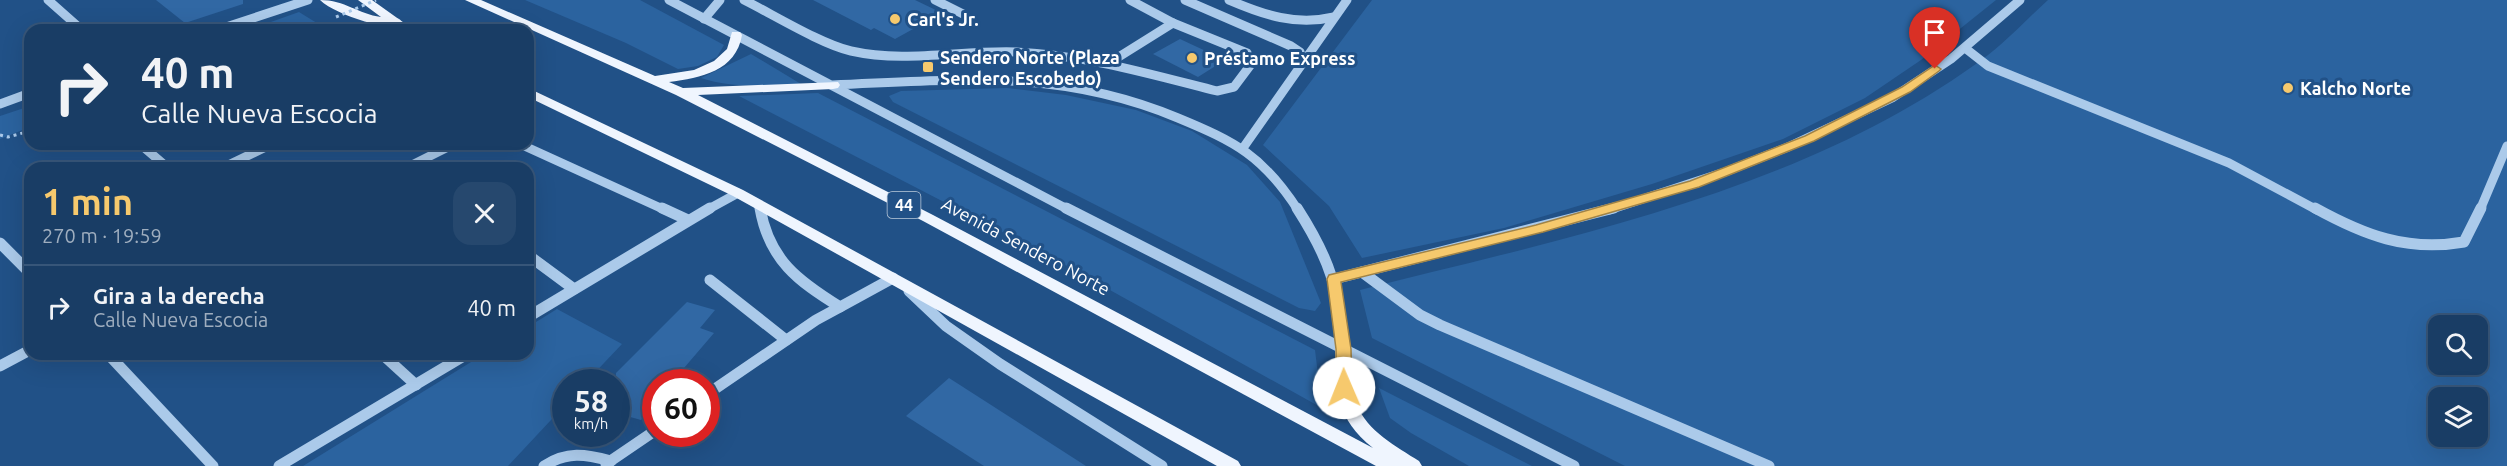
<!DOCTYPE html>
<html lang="es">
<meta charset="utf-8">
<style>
body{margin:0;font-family:Ubuntu,sans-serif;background:#26486e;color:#f1f3f6;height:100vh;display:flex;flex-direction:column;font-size:22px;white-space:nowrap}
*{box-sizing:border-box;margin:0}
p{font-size:20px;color:#9faebf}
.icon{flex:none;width:33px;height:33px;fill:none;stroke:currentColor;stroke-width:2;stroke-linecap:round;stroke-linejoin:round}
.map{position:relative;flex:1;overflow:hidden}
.sheet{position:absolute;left:24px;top:162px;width:510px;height:198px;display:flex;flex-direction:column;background:#193d65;border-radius:18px;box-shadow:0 6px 24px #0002,0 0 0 2px #375679}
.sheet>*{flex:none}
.guide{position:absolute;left:24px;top:24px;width:510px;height:126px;border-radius:18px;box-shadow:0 6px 24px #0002,0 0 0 2px #375679;background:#193d65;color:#f1f3f6;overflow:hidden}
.controls{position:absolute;left:2428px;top:315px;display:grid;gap:12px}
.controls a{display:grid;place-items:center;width:60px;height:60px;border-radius:12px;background:#193d65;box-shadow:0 6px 24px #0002,0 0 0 2px #375679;font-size:30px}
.speed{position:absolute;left:552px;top:369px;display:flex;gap:12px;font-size:30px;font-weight:700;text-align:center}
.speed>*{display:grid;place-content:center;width:78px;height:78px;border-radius:50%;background:#193d65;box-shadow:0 6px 24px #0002,0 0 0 2px #375679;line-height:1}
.speed small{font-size:15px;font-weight:400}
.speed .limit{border:9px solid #d22;background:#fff;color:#111}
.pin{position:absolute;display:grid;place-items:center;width:51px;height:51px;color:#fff;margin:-62px -26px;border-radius:50% 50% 50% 0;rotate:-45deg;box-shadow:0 0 6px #0007}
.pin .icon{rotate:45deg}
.me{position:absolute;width:66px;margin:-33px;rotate:359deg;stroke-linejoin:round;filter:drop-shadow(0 0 4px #0008)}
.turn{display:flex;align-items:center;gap:21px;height:126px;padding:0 18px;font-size:27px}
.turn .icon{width:78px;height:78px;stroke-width:2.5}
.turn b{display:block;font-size:42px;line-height:51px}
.round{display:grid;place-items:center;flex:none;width:63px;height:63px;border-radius:18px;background:#26486e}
.summary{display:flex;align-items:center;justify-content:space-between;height:102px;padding:0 18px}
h1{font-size:36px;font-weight:700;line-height:45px;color:#f6c96d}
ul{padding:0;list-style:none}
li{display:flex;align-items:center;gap:18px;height:84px;padding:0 18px;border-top:2px solid #375679}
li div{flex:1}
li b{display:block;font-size:22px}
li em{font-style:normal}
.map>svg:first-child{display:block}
</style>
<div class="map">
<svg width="2507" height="466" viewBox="0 0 2507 466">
<rect width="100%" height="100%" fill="#215187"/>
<g fill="#2b639f" fill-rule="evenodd">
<polygon points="525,0 640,0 724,45 717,57 698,66 678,69 626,43"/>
<polygon points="1372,0 1996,0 1921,60 1865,98 1783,139 1652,184 1504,228 1362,258 1329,206 1263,145"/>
<path d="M 2048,0 L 2507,0 L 2507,466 L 1625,466 L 1372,338 L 1360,290 C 1573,236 1808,190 1988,55 C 2009,39 2028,18 2048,0 ZM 2439,326 L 2478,326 L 2478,364 L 2439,364 ZM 2439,398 L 2478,398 L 2478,436 L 2439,436 Z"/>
<polygon points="299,12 320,25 308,30 248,30"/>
<path d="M 751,54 L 801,84 C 767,85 734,89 701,78 Z"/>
<polygon points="1007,88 1066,95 1136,110 1192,131 1247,165 1280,202 1321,303 1315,311 1299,308 893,102 889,96 901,91"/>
<polygon points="818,93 1315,350 1322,408 1056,260 739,96"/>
<polygon points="30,106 30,127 0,139 0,116"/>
<polygon points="557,309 622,344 586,382 566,382 565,405 508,466 303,466 484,354 528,354 528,327"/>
<polygon points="1379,388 1532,466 1469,466 1411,433 1390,418"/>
</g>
<g fill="#3168a4">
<polygon points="156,0 243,0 243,4 185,23"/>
<polygon points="813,0 915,0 942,13 895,39 874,28 871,30"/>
<polygon points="1180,39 1225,60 1198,77 1153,54"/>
<polygon points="687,302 715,310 700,328 714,333 672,382 656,382 656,402 641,420 616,413 616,373"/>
<polygon points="949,378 1086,466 984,466 906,416"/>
</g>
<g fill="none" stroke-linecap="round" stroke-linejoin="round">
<polyline stroke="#abcaea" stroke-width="3" stroke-dasharray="3 4" stroke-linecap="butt" points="0,135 8,137 30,131"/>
<g stroke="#abcaea" stroke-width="9">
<polyline points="48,0 82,30"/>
<polyline points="669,0 1069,210"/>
<path d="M 744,0 C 774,15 821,44 851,51 C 904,63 962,50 1016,52 C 1085,55 1150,74 1217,91 L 1234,87 L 1252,63 L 1247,53 L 1173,23 L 1130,0"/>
<polyline points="935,0 965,15"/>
<polyline points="1185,0 1291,46 1300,52 1303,63"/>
<path d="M 1229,0 C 1264,15 1296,26 1334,17"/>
<polyline points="704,19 720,0"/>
<polyline points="217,30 308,0"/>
<polyline points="380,30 397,23"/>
<polyline points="1965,48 1988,66 2229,163 2317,210"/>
<polyline points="1109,63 1173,23"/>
<path d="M 833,85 C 958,80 1058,68 1178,118 C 1236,142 1263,156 1298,210"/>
<polyline points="0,104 30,93"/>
<polyline points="140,144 168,168"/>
<polyline points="520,144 665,210"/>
<polyline points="1243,148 1347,0"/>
<polyline points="222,168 272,144"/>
<polyline points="406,168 454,144"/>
<polyline points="760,206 761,210"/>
<polyline points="707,210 738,193"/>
<polyline points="1609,210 1725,172 1788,147 1892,98 1951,59 2020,0"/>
<polyline points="2480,210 2507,146"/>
</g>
<g stroke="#abcaea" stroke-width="11">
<polyline points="662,208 688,220"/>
<path d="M 760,208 C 769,260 798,281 840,307 L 893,278"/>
<polyline points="1066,208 1574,466"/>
<path d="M 1297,208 C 1331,261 1338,287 1343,349"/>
<path d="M 2315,208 C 2364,235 2407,252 2464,242 L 2481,208"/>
<polyline points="0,243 30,273"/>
<polyline points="528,255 574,289"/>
<polyline points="1362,272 1420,315 1440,325 1769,466"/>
<polyline points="1334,279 1614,208"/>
<polyline points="710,280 786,340"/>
<polyline points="909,291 946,326 1000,364 1162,466"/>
<polyline points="528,317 710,208"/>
<polyline points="108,354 213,466"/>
<polyline points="382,354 416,385"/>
<polyline points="0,366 30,350"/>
<polyline points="706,395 816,320 840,307"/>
<polyline points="606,464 656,430"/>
<polyline points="279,466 467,354"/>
<path d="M 544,466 C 567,451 585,454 611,461"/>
</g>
<g fill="#eff5fe" fill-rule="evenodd">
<path d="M 320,0 C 345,0 358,14 381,17 L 358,0 L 372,0 L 414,30 C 390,30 338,17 320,0 Z"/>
<path d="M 465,0 L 481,0 L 655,76 L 694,70 L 714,61 L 727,49 L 732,32 L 740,32 L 742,35 C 736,71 701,78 669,82 L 683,88 L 838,82 L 840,85 L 838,88 L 833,89 L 698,95 L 933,215 L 1373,448 C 1336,418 1336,392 1335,349 L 1337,345 L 1349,345 L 1351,349 C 1352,367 1350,388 1357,405 C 1367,431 1397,447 1419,461 L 1422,466 L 1376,466 L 923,221 L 676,95 Z"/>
<polygon points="528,88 743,190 1238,461 1241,466 1217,466 733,196 528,97"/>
</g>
<polyline stroke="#abcaea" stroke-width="3" stroke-dasharray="3 4" stroke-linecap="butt" points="336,17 376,0"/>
</g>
<polygon fill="#f6c96d" stroke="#a08347" stroke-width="1.5" points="1935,65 1941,69 1939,71 1910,92 1814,141 1699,187 1543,232 1341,282 1351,349 1352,388 1350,392 1339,392 1336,388 1336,349 1327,279 1329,275 1536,225 1690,181 1805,136 1902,87"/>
<g fill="#f6c96d" stroke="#215187" stroke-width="2">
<circle cx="895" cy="19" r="6"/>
<circle cx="1192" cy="58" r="6"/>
<rect x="922" y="61" width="12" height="12" rx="3"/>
<circle cx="2288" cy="88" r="6"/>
</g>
<g text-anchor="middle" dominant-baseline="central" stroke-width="6" stroke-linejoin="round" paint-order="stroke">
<rect fill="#215187" stroke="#bccbdb" stroke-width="1.5" x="887.5" y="192" width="33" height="26" rx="4.5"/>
<g font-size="16" font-weight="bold" fill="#fff">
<text x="904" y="205">44</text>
</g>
<g font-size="18" font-weight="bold" fill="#fff" stroke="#215187" text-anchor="start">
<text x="907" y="19">Carl's Jr.</text>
<text x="940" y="57">Sendero Norte (Plaza<tspan x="940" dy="21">Sendero Escobedo)</tspan></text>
<text x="1204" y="58">Préstamo Express</text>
<text x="2300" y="88">Kalcho Norte</text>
</g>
<g font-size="18" fill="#fff" stroke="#215187">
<text transform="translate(1026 246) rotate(28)">Avenida Sendero Norte</text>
</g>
</g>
</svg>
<div class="controls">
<a><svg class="icon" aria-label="search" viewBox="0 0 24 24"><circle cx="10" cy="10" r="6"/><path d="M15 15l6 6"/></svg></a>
<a><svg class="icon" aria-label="layers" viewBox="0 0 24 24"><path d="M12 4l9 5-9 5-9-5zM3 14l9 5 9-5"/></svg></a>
</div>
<div class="speed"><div>58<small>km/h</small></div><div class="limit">60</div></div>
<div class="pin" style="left:1935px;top:69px;background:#d93025"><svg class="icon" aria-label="arrive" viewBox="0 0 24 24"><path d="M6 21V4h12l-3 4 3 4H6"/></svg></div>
<svg class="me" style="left:1344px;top:388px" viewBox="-20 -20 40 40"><circle r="19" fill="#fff"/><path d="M0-13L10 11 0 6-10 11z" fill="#f6c96d"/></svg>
<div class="guide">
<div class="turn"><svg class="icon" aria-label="right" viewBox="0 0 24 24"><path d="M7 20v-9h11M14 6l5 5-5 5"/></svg><div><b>40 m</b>Calle Nueva Escocia</div></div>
</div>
<section class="sheet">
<div class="summary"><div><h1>1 min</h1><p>270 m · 19:59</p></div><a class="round"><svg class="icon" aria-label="close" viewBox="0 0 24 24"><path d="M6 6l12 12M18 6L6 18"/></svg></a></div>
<ul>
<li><svg class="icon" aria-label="right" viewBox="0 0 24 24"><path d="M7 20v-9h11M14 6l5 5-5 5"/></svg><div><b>Gira a la derecha</b><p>Calle Nueva Escocia</p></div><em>40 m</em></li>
</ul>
</section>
</div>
